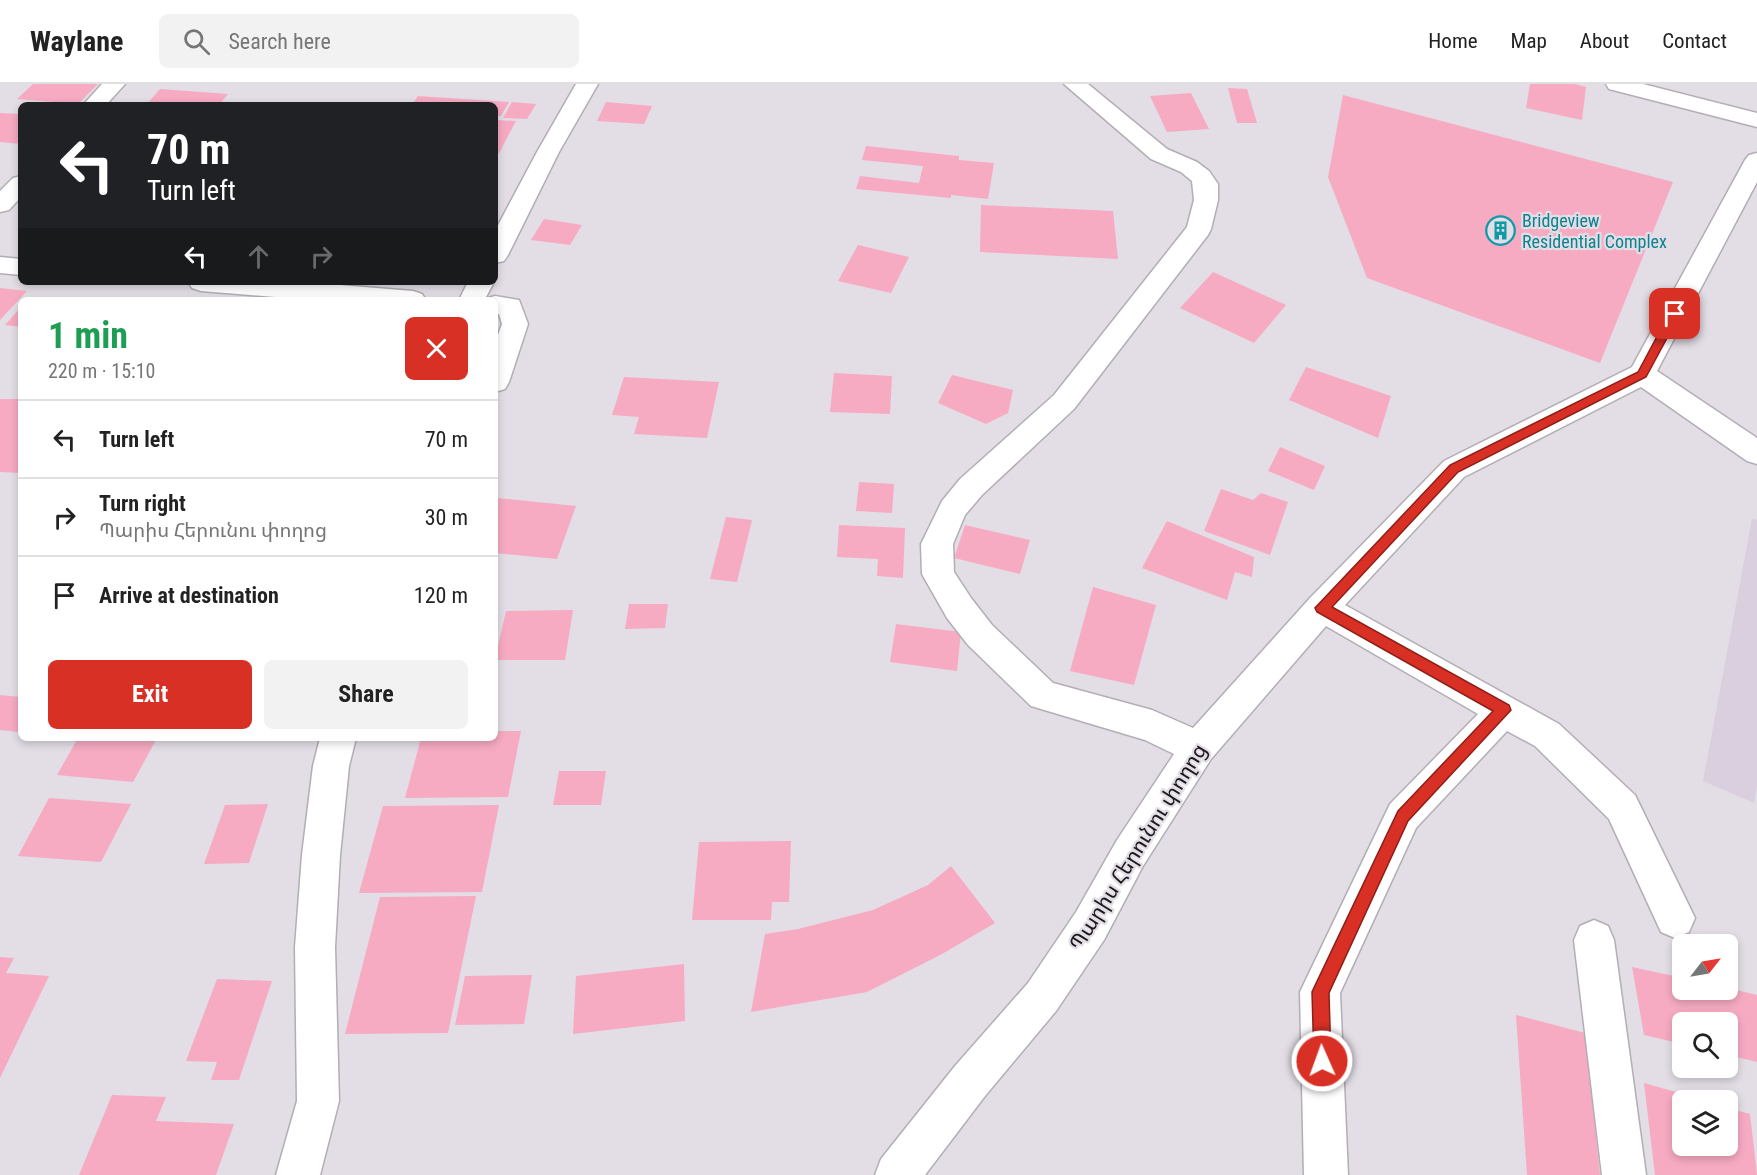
<!DOCTYPE html>
<meta charset="utf-8">
<style>
body{margin:0;font-family:"Roboto Condensed","Noto Sans Armenian",sans-serif;background:#f2f2f2;color:#222;height:100vh;display:flex;flex-direction:column;font-size:22px;white-space:nowrap}
*{box-sizing:border-box;margin:0}
p{font-size:20px;color:#767676}
.icon{flex:none;width:33px;height:33px;fill:none;stroke:currentColor;stroke-width:2;stroke-linecap:round;stroke-linejoin:round}
.map{position:relative;flex:1;overflow:hidden}
.drawer{position:absolute;left:18px;top:213px;width:480px;height:444px;display:flex;flex-direction:column;background:#fff;border-radius:9px;box-shadow:0 3px 9px #0003}
.drawer>*{flex:none}
.banner{position:absolute;left:18px;top:18px;width:480px;height:183px;border-radius:9px;box-shadow:0 3px 9px #0003;background:#202124;color:#fff;overflow:hidden}
.needle{width:39px;rotate:59deg}
.buttons{position:absolute;left:1672px;top:850px;display:grid;gap:12px}
.buttons a{display:grid;place-items:center;width:66px;height:66px;border-radius:9px;background:#fff;box-shadow:0 3px 9px #0003;font-size:30px}
.pin{position:absolute;display:grid;place-items:center;width:51px;height:51px;color:#fff;margin:-26px;border-radius:12px;box-shadow:0 3px 9px #0006}
.me{position:absolute;width:66px;margin:-33px;rotate:358deg;stroke-linejoin:round;filter:drop-shadow(0 0 4px #0008)}
.turn{display:flex;align-items:center;gap:21px;height:126px;padding:0 30px;font-size:27px}
.turn .icon{width:78px;height:78px;stroke-width:2.5}
.turn b{display:block;font-size:42px;line-height:51px}
.lanes{display:flex;align-items:center;height:57px;padding:0 30px;background:#0003;justify-content:center;gap:30px;direction:ltr}
.lanes .off{opacity:.35}
.round{display:grid;place-items:center;flex:none;width:63px;height:63px;border-radius:9px;background:#f2f2f2}
.head{display:flex;align-items:center;justify-content:space-between;height:102px;padding:0 30px}
h1{font-size:36px;font-weight:700;line-height:45px;color:#1e9e55}
.cta{display:flex;gap:12px;margin-top:auto;padding:12px 30px}
.cta a{flex:1;height:69px;border-radius:9px;background:#d93025;color:#fff;font-size:24px;font-weight:700;line-height:69px;text-align:center}
.cta a+a{background:#f2f2f2;color:#222}
ul{padding:0;list-style:none}
li{display:flex;align-items:center;gap:18px;height:78px;padding:0 30px;border-top:2px solid #e0e0e0}
li div{flex:1}
li b{display:block;font-size:22px}
li em{font-style:normal}
header{display:flex;align-items:center;gap:36px;box-sizing:border-box;height:84px;padding:0 30px;background:#fff;border-bottom:2px solid #e0e0e0}
header strong{font-size:28px}
nav{display:flex;gap:33px;margin-inline-start:auto;font-size:21px}
.search{width:420px;height:54px;background:#f2f2f2;display:flex;align-items:center;gap:15px;box-sizing:border-box;padding:0 21px;border-radius:9px;color:#767676;font-size:22px}
.map>svg:first-child{display:block}
</style>
<header>
<strong>Waylane</strong>
<div class="search"><svg class="icon" aria-label="search" viewBox="0 0 24 24"><circle cx="10" cy="10" r="6"/><path d="M15 15l6 6"/></svg>Search here</div>
<nav><a>Home</a><a>Map</a><a>About</a><a>Contact</a></nav>
</header>
<div class="map">
<svg width="1757" height="1091" viewBox="0 0 1757 1091">
<rect width="100%" height="100%" fill="#e3dde6"/>
<polygon fill="#d9cfde" points="1752,435 1757,436 1757,701 1754,719 1703,697"/>
<g fill="#f6abc2">
<polygon points="33,0 98,0 78,20 17,15"/>
<polygon points="1530,0 1575,0 1586,3 1582,36 1526,24"/>
<polygon points="1228,4 1247,5 1257,39 1237,39"/>
<polygon points="160,5 228,10 219,21 146,21"/>
<polygon points="1191,9 1209,45 1167,48 1150,12"/>
<polygon points="1343,11 1673,98 1600,279 1367,194 1328,93"/>
<polygon points="418,12 509,18 501,32 495,32 495,21 412,21"/>
<polygon points="512,18 536,20 527,35 503,34"/>
<polygon points="606,18 652,22 644,40 597,37"/>
<polygon points="0,29 21,30 21,60 0,58"/>
<polygon points="495,36 516,37 499,69 495,68"/>
<polygon points="866,62 959,72 959,76 994,79 988,115 951,111 951,114 856,105 860,92 919,99 923,82 862,76"/>
<polygon points="981,121 1113,127 1118,175 980,168"/>
<polygon points="544,135 582,141 570,161 531,156"/>
<polygon points="858,161 909,173 891,209 838,197"/>
<polygon points="1213,188 1286,221 1254,259 1180,224"/>
<polygon points="0,204 27,207 0,236"/>
<polygon points="21,223 21,243 5,241"/>
<polygon points="1306,283 1391,312 1378,354 1289,316"/>
<polygon points="834,289 892,292 890,330 830,328"/>
<polygon points="952,291 1013,306 1008,329 986,340 938,319"/>
<polygon points="624,293 719,298 707,354 634,350 639,333 612,331"/>
<polygon points="0,315 21,315 21,389 0,388"/>
<polygon points="1280,363 1325,382 1314,406 1268,387"/>
<polygon points="859,398 894,400 892,429 856,427"/>
<polygon points="1221,405 1253,416 1261,409 1288,418 1270,471 1204,447"/>
<polygon points="497,414 576,422 557,475 495,469"/>
<polygon points="726,433 752,436 737,498 710,495"/>
<polygon points="1167,437 1254,473 1252,493 1235,488 1227,516 1142,484"/>
<polygon points="839,441 905,444 903,494 877,492 878,475 837,473"/>
<polygon points="965,441 1030,456 1020,490 954,474"/>
<polygon points="1093,503 1156,521 1134,601 1070,587"/>
<polygon points="629,520 668,520 665,544 625,545"/>
<polygon points="573,526 565,576 495,576 506,527"/>
<polygon points="896,540 961,548 957,587 890,578"/>
<polygon points="0,611 21,613 21,642 18,648 0,646"/>
<polygon points="495,647 521,647 508,713 405,714 421,654 495,654"/>
<polygon points="78,654 157,654 133,698 57,691"/>
<polygon points="559,687 606,687 601,721 553,721"/>
<polygon points="49,714 131,720 101,778 18,772"/>
<polygon points="268,720 249,779 204,780 225,721"/>
<polygon points="499,721 482,808 359,809 383,722"/>
<polygon points="791,757 789,818 772,818 771,836 692,836 699,758"/>
<polygon points="951,782 995,839 942,870 867,908 751,928 765,850 798,845 873,826 928,801"/>
<polygon points="476,812 448,949 345,950 380,813"/>
<polygon points="0,873 14,874 6,889 49,892 0,994"/>
<polygon points="684,880 685,937 573,950 576,892"/>
<polygon points="1632,883 1683,894 1683,906 1728,904 1757,911 1757,978 1728,971 1728,939 1683,939 1683,960 1644,951"/>
<polygon points="532,891 524,940 455,941 465,892"/>
<polygon points="217,895 272,897 239,996 211,996 217,978 186,977"/>
<polygon points="1516,931 1585,949 1600,1091 1527,1091"/>
<polygon points="1644,999 1704,1016 1683,1017 1683,1062 1728,1062 1728,1024 1750,1030 1757,1091 1655,1091"/>
<polygon points="112,1011 166,1013 156,1037 234,1040 216,1091 79,1091"/>
</g>
<g fill="none" stroke-linecap="round" stroke-linejoin="round">
<defs>
<g id="minor">
<polygon points="102,0 125,0 106,21 83,21"/>
<polygon points="576,0 598,0 559,68 508,171 504,177 495,179 495,147 537,68"/>
<polygon points="1064,0 1088,0 1167,65 1197,78 1209,87 1218,100 1218,116 1211,145 1208,151 1074,325 982,411 965,431 953,460 954,488 971,514 992,541 1053,599 1152,626 1193,644 1310,514 1444,377 1632,283 1745,76 1749,71 1757,69 1757,98 1657,287 1757,354 1757,380 1747,377 1641,303 1464,393 1345,521 1559,640 1635,711 1695,834 1689,848 1675,854 1661,848 1609,735 1535,662 1507,647 1416,744 1340,909 1348,1091 1304,1091 1300,908 1390,720 1478,630 1326,542 1211,675 1143,782 1104,856 1056,927 985,1012 925,1091 875,1091 881,1075 955,982 1028,899 1076,828 1117,756 1174,670 1145,656 1031,622 968,561 947,534 922,490 921,460 942,417 960,395 1054,311 1187,143 1194,116 1192,97 1181,88 1151,75"/>
<polygon points="1606,0 1643,0 1757,29 1757,43 1609,5"/>
<polygon points="21,92 21,113 9,126 0,128 0,107 13,94"/>
<polygon points="0,173 21,175 21,191 0,189"/>
<polygon points="188,198 303,198 413,207 422,210 426,216 311,216 201,207 192,204"/>
<polygon points="468,198 494,198 485,215 495,212 519,216 528,240 509,298 505,305 495,308 495,259 502,240 499,230 495,230 495,216 459,216"/>
<polygon points="320,654 356,654 349,682 340,771 335,863 339,1017 320,1091 276,1091 297,1017 295,863 302,771 313,682"/>
<polygon points="1594,836 1608,842 1614,856 1646,1091 1602,1091 1574,856 1580,842"/>
</g>
</defs>
<use href="#minor" stroke="#b3adb5" stroke-width="3"/>
<use href="#minor" fill="#fff" fill-rule="evenodd"/>
</g>
<polygon fill="#d93025" stroke="#8d1f18" stroke-width="1.5" points="1675,226 1680,230 1646,293 1458,388 1332,523 1509,621 1511,626 1408,737 1329,909 1331,977 1328,983 1322,986 1316,983 1314,977 1312,908 1398,727 1493,627 1317,528 1315,524 1450,381 1638,288 1669,230"/>
<defs>
<symbol id="building-ring" viewBox="-11 -11 22 22"><circle r="9.5" fill="#e3dde6" stroke="#0f9aa8" stroke-width="1.5"/><path d="M-4-6H4V6H1V3H-1V6H-4ZM-2.5-4.3h1.7v1.8h-1.7ZM.8-4.3h1.7v1.8H.8ZM-2.5-1h1.7V.8h-1.7ZM.8-1h1.7V.8H.8Z" fill="#0f9aa8"/></symbol>
</defs>
<g fill-rule="evenodd">
<use href="#building-ring" x="1484" y="130" width="33" height="33"/>
</g>
<g text-anchor="middle" dominant-baseline="central" stroke-width="4.5" stroke-linejoin="round" paint-order="stroke">
<g font-size="18" fill="#0d838f" stroke="#e3dde6" text-anchor="start">
<text x="1522" y="136">Bridgeview<tspan x="1522" dy="21">Residential Complex</tspan></text>
</g>
<g font-size="21" fill="#1a181b" stroke="#e3dde6">
<text transform="translate(1138 763) rotate(-58)">Պարիս Հերունու փողոց</text>
</g>
</g>
</svg>
<div class="buttons">
<a><svg class="needle" viewBox="-14 -14 28 28"><path d="M0-13l5 13h-10z" fill="#e53935"/><path d="M0 13l5-13h-10z" fill="#767676"/></svg></a>
<a><svg class="icon" aria-label="search" viewBox="0 0 24 24"><circle cx="10" cy="10" r="6"/><path d="M15 15l6 6"/></svg></a>
<a><svg class="icon" aria-label="layers" viewBox="0 0 24 24"><path d="M12 4l9 5-9 5-9-5zM3 14l9 5 9-5"/></svg></a>
</div>
<div class="pin" style="left:1675px;top:230px;background:#d93025"><svg class="icon" aria-label="arrive" viewBox="0 0 24 24"><path d="M6 21V4h12l-3 4 3 4H6"/></svg></div>
<svg class="me" style="left:1322px;top:977px" viewBox="-20 -20 40 40"><circle r="17" fill="#d93025" stroke="#fff" stroke-width="3"/><path d="M0-11L8 9 0 5-8 9z" fill="#fff"/></svg>
<div class="banner">
<div class="turn"><svg class="icon" aria-label="left" viewBox="0 0 24 24"><path d="M17 20v-9H6M10 6l-5 5 5 5"/></svg><div><b>70 m</b>Turn left</div></div>
<div class="lanes"><svg class="icon" aria-label="left" viewBox="0 0 24 24"><path d="M17 20v-9H6M10 6l-5 5 5 5"/></svg><svg class="icon off" aria-label="ahead" viewBox="0 0 24 24"><path d="M12 20V5M6 11l6-6 6 6"/></svg><svg class="icon off" aria-label="right" viewBox="0 0 24 24"><path d="M7 20v-9h11M14 6l5 5-5 5"/></svg></div>
</div>
<section class="drawer">
<div class="head"><div><h1>1 min</h1><p>220 m · 15:10</p></div><a class="round" style="background:#d93025;color:#fff"><svg class="icon" aria-label="close" viewBox="0 0 24 24"><path d="M6 6l12 12M18 6L6 18"/></svg></a></div>
<ul>
<li><svg class="icon" aria-label="left" viewBox="0 0 24 24"><path d="M17 20v-9H6M10 6l-5 5 5 5"/></svg><div><b>Turn left</b></div><em>70 m</em></li>
<li><svg class="icon" aria-label="right" viewBox="0 0 24 24"><path d="M7 20v-9h11M14 6l5 5-5 5"/></svg><div><b>Turn right</b><p>Պարիս Հերունու փողոց</p></div><em>30 m</em></li>
<li><svg class="icon" aria-label="arrive" viewBox="0 0 24 24"><path d="M6 21V4h12l-3 4 3 4H6"/></svg><div><b>Arrive at destination</b></div><em>120 m</em></li>
</ul>
<div class="cta"><a>Exit</a><a>Share</a></div>
</section>
</div>
